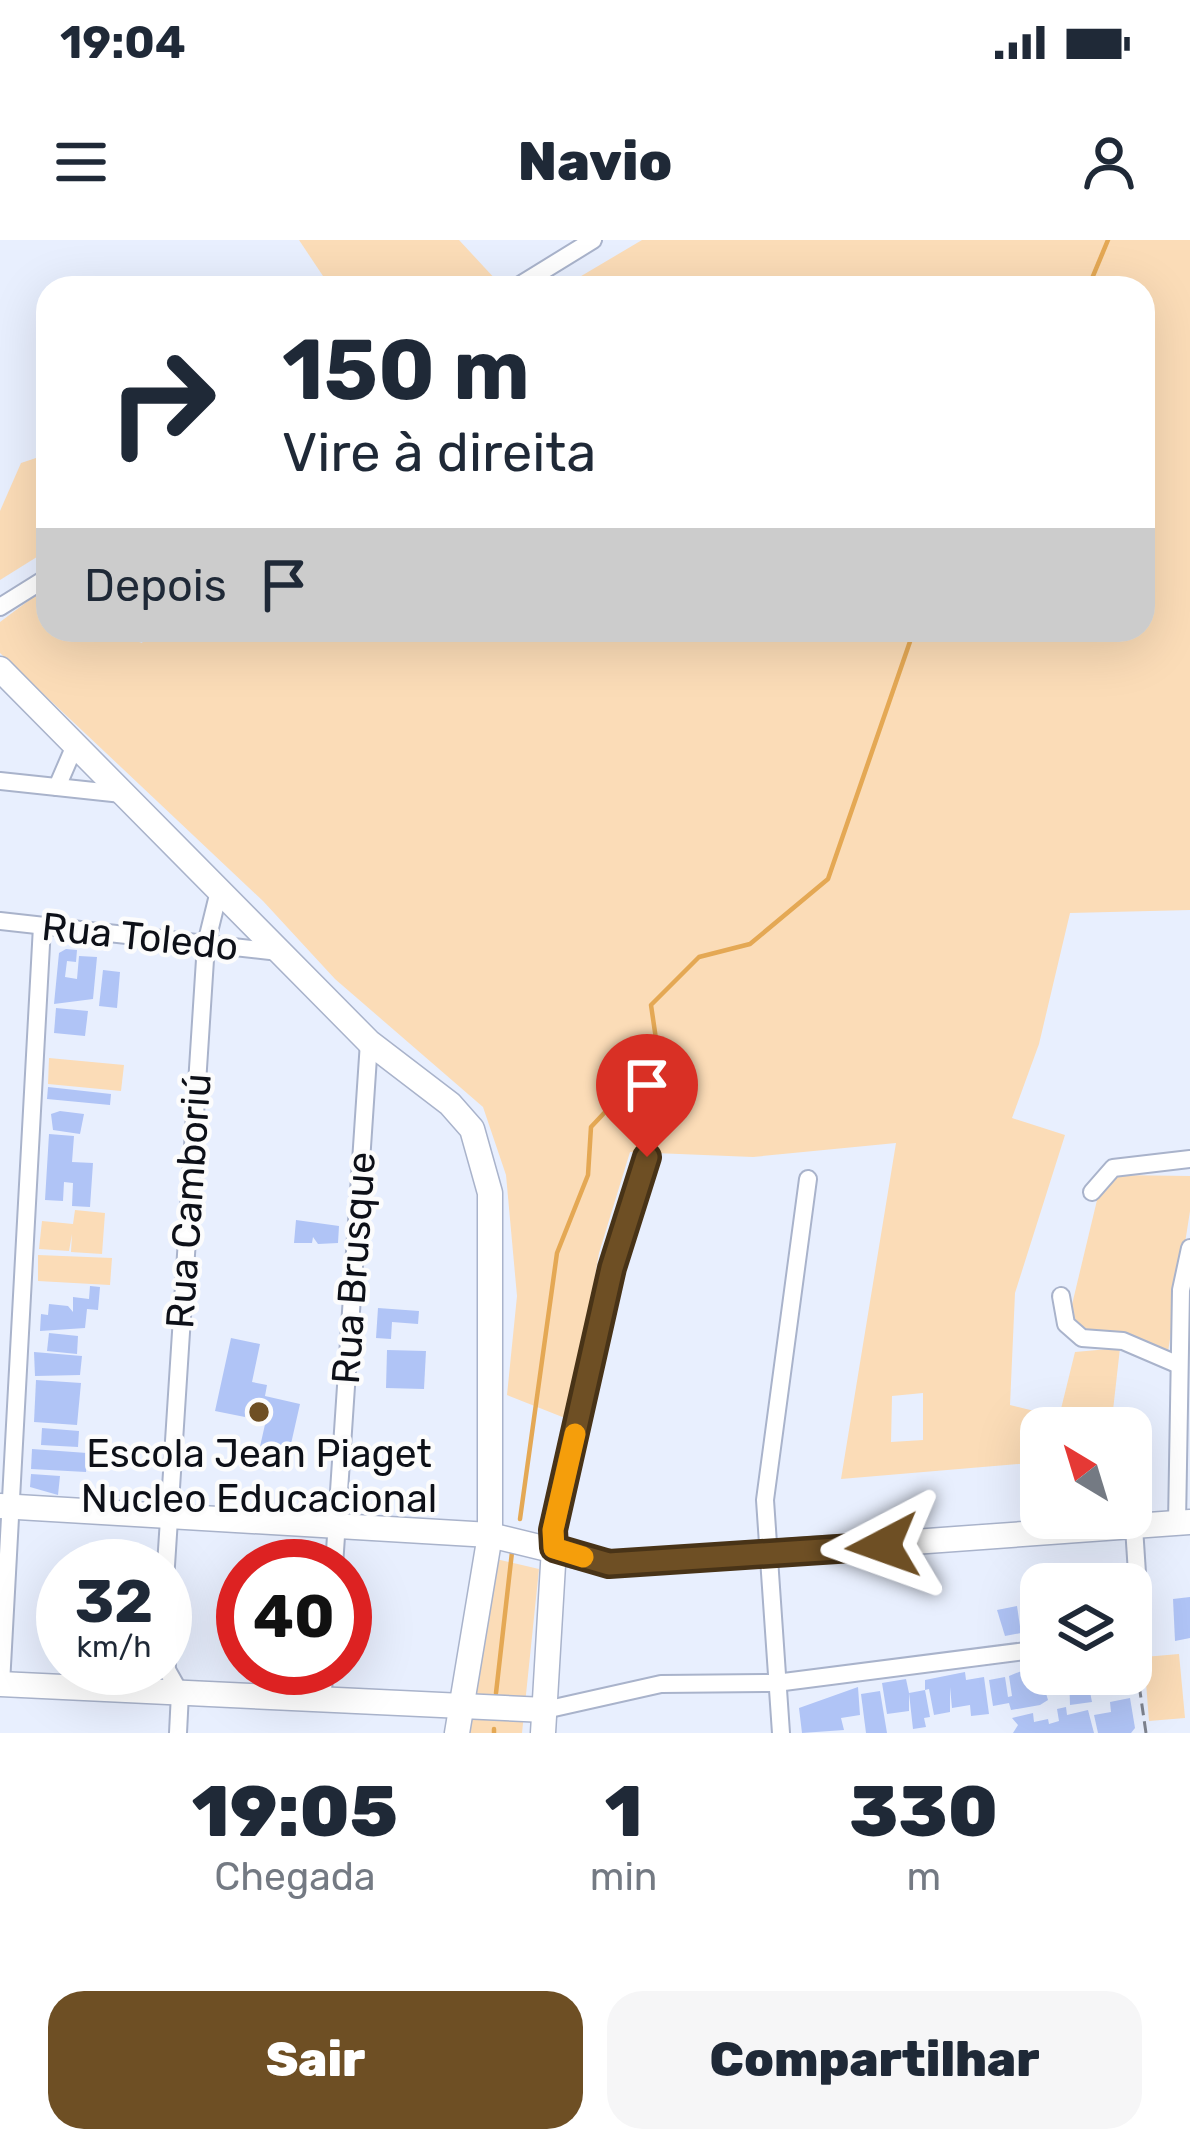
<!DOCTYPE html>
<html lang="pt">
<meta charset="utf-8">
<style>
body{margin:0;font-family:Rubik,sans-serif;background:#f6f6f7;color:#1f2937;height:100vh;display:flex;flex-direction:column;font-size:45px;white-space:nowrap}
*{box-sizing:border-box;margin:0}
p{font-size:39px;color:#747a83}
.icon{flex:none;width:66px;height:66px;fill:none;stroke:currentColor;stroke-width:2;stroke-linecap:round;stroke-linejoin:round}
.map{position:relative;height:1493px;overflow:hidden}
.drawer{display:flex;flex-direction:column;background:#fff;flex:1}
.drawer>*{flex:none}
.hud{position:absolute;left:36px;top:36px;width:1119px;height:366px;border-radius:36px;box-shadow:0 12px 48px #0002;background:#fff;color:#1f2937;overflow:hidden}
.needle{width:78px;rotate:322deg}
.controls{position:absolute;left:1020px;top:1167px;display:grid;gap:24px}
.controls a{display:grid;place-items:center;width:132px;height:132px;border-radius:24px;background:#fff;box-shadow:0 12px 48px #0002;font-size:60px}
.speed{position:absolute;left:36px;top:1299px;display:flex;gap:24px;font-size:60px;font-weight:700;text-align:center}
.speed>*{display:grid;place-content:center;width:156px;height:156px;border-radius:50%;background:#fff;box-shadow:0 12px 48px #0002;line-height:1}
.speed small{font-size:30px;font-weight:400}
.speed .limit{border:18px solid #d22;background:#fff;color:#111}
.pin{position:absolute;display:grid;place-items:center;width:102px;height:102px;color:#fff;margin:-123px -51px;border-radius:50% 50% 50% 0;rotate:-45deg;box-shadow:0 0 12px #0007}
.pin .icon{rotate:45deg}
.me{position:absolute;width:132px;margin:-66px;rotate:266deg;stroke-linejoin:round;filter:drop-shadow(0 0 9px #0008)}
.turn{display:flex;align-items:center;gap:42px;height:252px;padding:0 48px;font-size:54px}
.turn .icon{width:156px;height:156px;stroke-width:2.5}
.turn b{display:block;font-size:84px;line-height:102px}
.then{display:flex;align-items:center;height:114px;padding:0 48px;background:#0003;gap:24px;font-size:45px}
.eta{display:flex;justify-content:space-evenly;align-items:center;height:204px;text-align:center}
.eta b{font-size:72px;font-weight:800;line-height:84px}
.cta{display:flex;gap:24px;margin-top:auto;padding:24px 48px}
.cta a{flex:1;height:138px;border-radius:36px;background:#6e4f24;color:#fff;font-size:48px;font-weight:800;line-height:138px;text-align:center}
.cta a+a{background:#f6f6f7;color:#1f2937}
.status{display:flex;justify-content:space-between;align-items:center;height:84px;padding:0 60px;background:#fff;direction:ltr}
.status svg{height:33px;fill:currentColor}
header{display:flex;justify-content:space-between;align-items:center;height:156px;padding:0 48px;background:#fff;font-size:54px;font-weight:800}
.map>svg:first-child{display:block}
</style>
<div class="status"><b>19:04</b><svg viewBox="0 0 49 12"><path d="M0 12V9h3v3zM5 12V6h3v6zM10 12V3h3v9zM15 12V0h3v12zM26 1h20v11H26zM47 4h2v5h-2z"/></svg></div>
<header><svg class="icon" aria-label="menu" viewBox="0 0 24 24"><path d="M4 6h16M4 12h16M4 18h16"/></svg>Navio<svg class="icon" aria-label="person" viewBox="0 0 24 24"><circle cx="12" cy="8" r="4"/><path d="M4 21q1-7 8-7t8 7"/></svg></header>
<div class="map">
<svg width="1190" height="1493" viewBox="0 0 1190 1493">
<rect width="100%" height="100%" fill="#e8effe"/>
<g fill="#fbdcb7" fill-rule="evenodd">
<polygon points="299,0 459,0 497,41 484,48 331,48"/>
<path d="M 642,0 L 1190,0 L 1190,670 L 1070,673 L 1039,804 L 1012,878 L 1065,895 L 1015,1053 L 1010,1165 L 1059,1177 L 1075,1112 L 1120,1108 L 1111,1188 L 1041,1188 L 1041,1222 L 841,1239 L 896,903 L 753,917 L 630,912 L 599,1013 L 570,1180 L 507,1155 L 517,1056 L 506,935 L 483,867 L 335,739 L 263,661 L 0,413 L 0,382 L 48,346 L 48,390 L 107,390 L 142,403 L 150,390 L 1143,390 L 1143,48 L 561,48 ZM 923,1153 L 923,1200 L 891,1202 L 892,1156 Z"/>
<polygon points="48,214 48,310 0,340 0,271 21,223"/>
<polygon points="49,818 124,825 121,851 48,844"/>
<polygon points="1116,935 1190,936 1190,971 1168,1112 1082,1091 1070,1073 1098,956"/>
<polygon points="75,970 105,973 102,1014 71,1012 72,994 69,1011 39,1009 42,981 73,984"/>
<polygon points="38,1015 112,1018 110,1045 38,1041"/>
<polygon points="496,1319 539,1329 522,1493 465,1493"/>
<polygon points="1179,1414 1185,1478 1149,1481 1144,1417"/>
</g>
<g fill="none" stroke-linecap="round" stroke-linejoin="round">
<g stroke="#e4a854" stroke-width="4.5">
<polyline points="1088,48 1108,0"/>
<polyline points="520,1279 557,1013 588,935 591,887 639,836 656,799 651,765 699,717 750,704 828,639 914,390"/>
<polyline points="496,1453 512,1312"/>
<polyline points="494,1493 494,1489"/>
</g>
</g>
<g fill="#b0c4f6">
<polygon points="66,709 77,710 76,722 67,721 65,737 77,739 79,716 97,717 93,759 54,764 59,713"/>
<polygon points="103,730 120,732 117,768 99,766"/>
<polygon points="56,768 88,771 85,796 54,793"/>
<polygon points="48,847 111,854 110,865 47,859"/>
<polygon points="60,871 84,874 80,894 53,890 51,874"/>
<polygon points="49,894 74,896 72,922 93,923 90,967 72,966 73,943 64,942 63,961 45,960"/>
<polygon points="296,980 339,986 338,1003 318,1004 313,997 312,1003 294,1003"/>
<polygon points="90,1046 100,1047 98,1070 87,1069 85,1088 40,1091 41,1074 48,1075 49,1064 68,1066 73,1072 73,1057 89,1059"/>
<polygon points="378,1068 419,1071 418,1084 392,1082 391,1099 376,1098"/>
<polygon points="49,1093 78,1096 77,1114 47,1111"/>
<polygon points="231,1098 260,1104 252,1142 267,1145 265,1156 300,1164 286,1226 257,1220 268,1171 247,1166 245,1177 215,1171"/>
<polygon points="387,1110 426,1111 424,1149 386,1148"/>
<polygon points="34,1112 82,1116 80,1135 35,1136"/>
<polygon points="36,1140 81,1143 77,1185 34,1182"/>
<polygon points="42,1188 79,1191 78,1207 41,1205"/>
<polygon points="32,1209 87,1213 86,1232 31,1229"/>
<polygon points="31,1234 60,1236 58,1255 30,1247"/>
<polygon points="1190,1357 1190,1398 1175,1401 1173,1359"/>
<polygon points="1041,1362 1041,1391 1024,1393 1020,1365"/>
<polygon points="1017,1366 1021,1393 1005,1396 997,1370"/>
<polygon points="1041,1423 1041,1434 1067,1434 1068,1443 1051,1446 1050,1439 1042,1440 1048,1460 1040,1465 1011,1470 1009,1463 993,1466 989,1440 1005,1437 1008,1457 1012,1456 1009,1436"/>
<polygon points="965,1432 966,1440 984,1437 989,1474 971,1476 970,1465 952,1468 950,1447 950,1472 934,1475 929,1449 925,1450 930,1477 924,1478 926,1487 913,1489 909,1453 909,1471 887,1474 882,1443 906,1439 909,1453 925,1450 925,1440"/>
<polygon points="1069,1434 1087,1434 1088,1449 1080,1453 1090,1452 1092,1462 1070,1465"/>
<polygon points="858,1447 860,1475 841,1478 844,1490 802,1493 799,1468"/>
<polygon points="880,1451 887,1493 866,1493 861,1454"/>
<polygon points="1130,1458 1135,1488 1131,1493 1098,1493 1094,1475 1111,1472 1110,1462"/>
<polygon points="1066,1467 1067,1475 1088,1470 1094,1493 1013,1493 1018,1485 1012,1478 1033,1473 1034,1482 1048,1479 1049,1484 1059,1481 1057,1469"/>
</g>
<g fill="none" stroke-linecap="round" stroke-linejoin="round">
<defs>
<g id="street">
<polyline points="515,48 593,0"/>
<polyline points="0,367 48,337"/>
<polyline points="0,541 122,554"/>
<polyline points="57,547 76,503"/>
<polyline points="0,681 279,712"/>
<polyline points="1092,952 1113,928 1190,919"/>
<polyline points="1061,1056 1066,1084 1082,1098 1123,1101 1179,1125"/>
<polyline points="1177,1283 1181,1050 1190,1008"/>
<polyline points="554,1308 553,1290 612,1028 647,917"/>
<polyline points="334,1326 369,802"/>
<polyline points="165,1341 206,704 220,647"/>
<polyline points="165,1343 167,1430 180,1453 178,1493"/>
<polyline points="1131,1397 1141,1395 1134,1287"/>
<polyline points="1,1444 42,686"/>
<polyline points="322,1460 325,1428"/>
<polyline points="545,1470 661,1444 776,1443 1041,1409"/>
<polyline points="781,1493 765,1260 808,939"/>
</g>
<g id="secondary">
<polyline points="0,429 369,802 450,864 472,889 490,953 490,1295 457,1493"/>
<polyline points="0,1266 490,1295 609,1324 1190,1282"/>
<polyline points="0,1444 545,1470"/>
<polyline points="543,1493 554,1308"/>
</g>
</defs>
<use href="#street" stroke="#a9b3cb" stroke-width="20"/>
<use href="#secondary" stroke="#a9b3cb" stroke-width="27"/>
<polyline stroke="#7e838e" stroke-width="3" stroke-dasharray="12 6" stroke-linecap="butt" points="1134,1410 1146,1493"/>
<use href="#street" stroke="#fff" stroke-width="16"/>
<use href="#secondary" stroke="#fff" stroke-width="24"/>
</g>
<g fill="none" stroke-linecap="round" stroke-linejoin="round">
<defs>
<polyline id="route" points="647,917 612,1028 553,1290 554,1308 609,1324 883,1306"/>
</defs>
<use href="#route" stroke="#483317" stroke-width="30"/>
<use href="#route" stroke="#6e4f24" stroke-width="21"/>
<polyline stroke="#f59e0b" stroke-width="21" points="575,1194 553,1290 554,1308 583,1317"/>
</g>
<circle fill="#6e4f24" stroke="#fcfcfc" stroke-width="4.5" cx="259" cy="1172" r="12"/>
<g text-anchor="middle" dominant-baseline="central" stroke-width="9" stroke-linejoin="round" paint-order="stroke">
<g font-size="39" fill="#0d1018" stroke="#fcfcfc">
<text transform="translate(140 697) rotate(6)">Rua Toledo</text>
<text transform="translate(189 961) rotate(-86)">Rua Camboriú</text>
<text transform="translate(354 1028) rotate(-86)">Rua Brusque</text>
</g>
<g font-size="39" fill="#0d1018" stroke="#fcfcfc">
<text x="259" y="1214">Escola Jean Piaget<tspan x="259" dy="45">Nucleo Educacional</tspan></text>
</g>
</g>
</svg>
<div class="controls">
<a><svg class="needle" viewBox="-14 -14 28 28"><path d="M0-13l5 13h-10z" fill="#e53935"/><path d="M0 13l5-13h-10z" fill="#747a83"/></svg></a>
<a><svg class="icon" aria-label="layers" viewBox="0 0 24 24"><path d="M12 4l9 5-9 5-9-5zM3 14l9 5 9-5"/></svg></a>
</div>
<div class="speed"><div>32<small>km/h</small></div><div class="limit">40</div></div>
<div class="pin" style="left:647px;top:917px;background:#d93025"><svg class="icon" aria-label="arrive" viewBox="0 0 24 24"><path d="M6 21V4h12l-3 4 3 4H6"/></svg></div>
<svg class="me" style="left:883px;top:1306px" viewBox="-20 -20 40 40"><path d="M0-17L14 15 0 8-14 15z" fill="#6e4f24" stroke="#fff" stroke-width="4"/></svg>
<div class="hud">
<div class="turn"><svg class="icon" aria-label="right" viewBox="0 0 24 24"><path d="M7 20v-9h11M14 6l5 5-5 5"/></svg><div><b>150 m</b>Vire à direita</div></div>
<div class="then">Depois<svg class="icon" aria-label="arrive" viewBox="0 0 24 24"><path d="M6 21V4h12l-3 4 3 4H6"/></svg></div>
</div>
</div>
<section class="drawer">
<div class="eta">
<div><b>19:05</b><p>Chegada</p></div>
<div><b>1</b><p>min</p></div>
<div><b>330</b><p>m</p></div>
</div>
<div class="cta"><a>Sair</a><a>Compartilhar</a></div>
</section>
